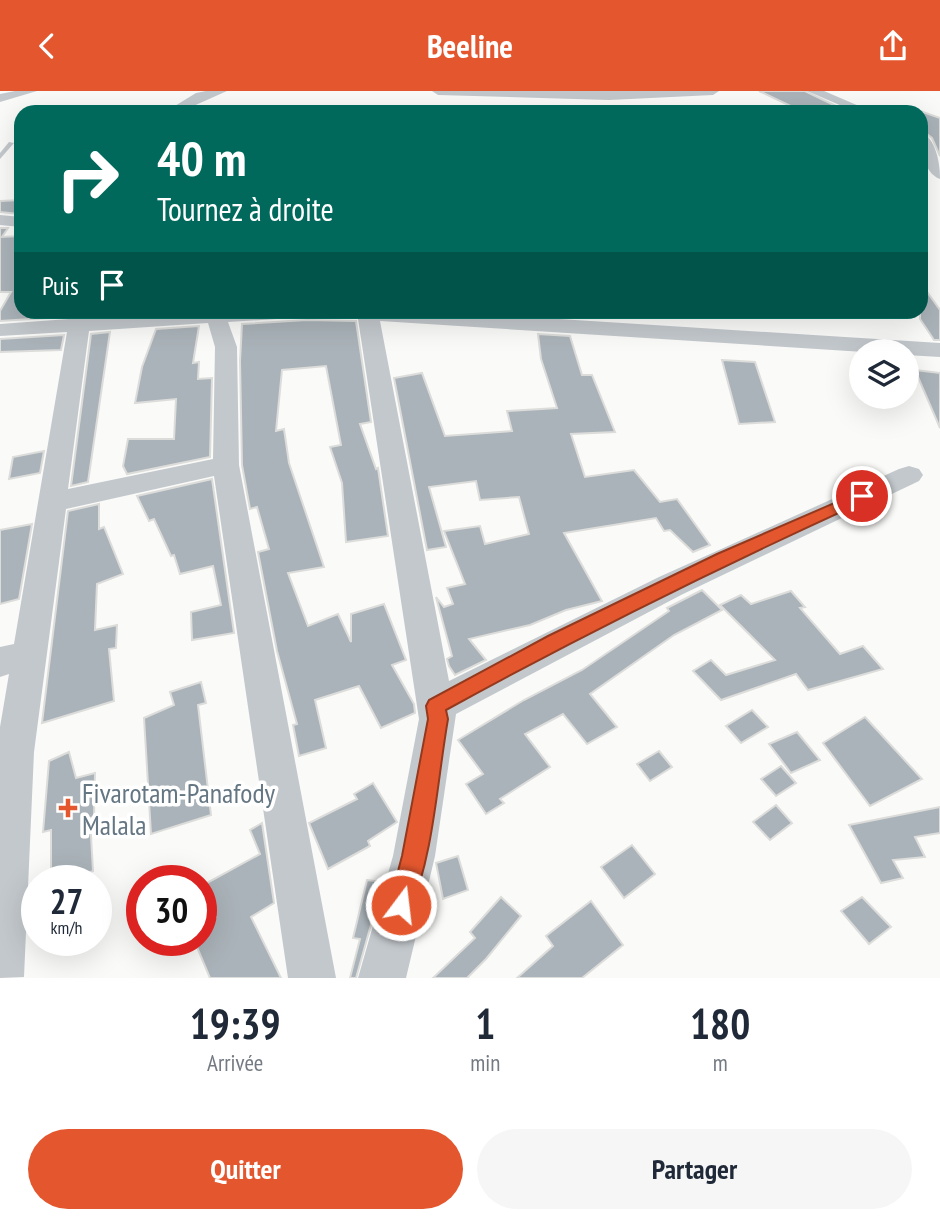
<!DOCTYPE html>
<html lang="fr">
<meta charset="utf-8">
<style>
body{margin:0;font-family:"PT Sans Narrow",sans-serif;background:#f6f6f7;color:#1f2937;height:100vh;display:flex;flex-direction:column;font-size:26px;white-space:nowrap}
*{box-sizing:border-box;margin:0}
p{font-size:23px;color:#747a83}
.icon{flex:none;width:38px;height:38px;fill:none;stroke:currentColor;stroke-width:2;stroke-linecap:round;stroke-linejoin:round}
.map{position:relative;height:887px;overflow:hidden}
.details{display:flex;flex-direction:column;background:#fff;flex:1}
.details>*{flex:none}
.hud{position:absolute;left:14px;top:14px;width:914px;height:214px;border-radius:21px;box-shadow:0 7px 28px #0002;background:#00695c;color:#fff;overflow:hidden}
.tools{position:absolute;left:849px;top:248px;display:grid;gap:14px}
.tools a{display:grid;place-items:center;width:70px;height:70px;border-radius:50%;background:#fff;box-shadow:0 7px 28px #0002;font-size:35px}
.speed{position:absolute;left:21px;top:774px;display:flex;gap:14px;font-size:35px;font-weight:700;text-align:center}
.speed>*{display:grid;place-content:center;width:91px;height:91px;border-radius:50%;background:#fff;box-shadow:0 7px 28px #0002;line-height:1}
.speed small{font-size:18px;font-weight:400}
.speed .limit{border:10px solid #d22;background:#fff;color:#111}
.pin{position:absolute;display:grid;place-items:center;width:60px;height:60px;color:#fff;margin:-30px;border:4px solid #fff;border-radius:50%;box-shadow:0 2px 7px #0007}
.me{position:absolute;width:77px;margin:-38px;rotate:15deg;stroke-linejoin:round;filter:drop-shadow(0 0 5px #0008)}
.turn{display:flex;align-items:center;gap:24px;height:147px;padding:0 28px;font-size:32px}
.turn .icon{width:91px;height:91px;stroke-width:2.5}
.turn b{display:block;font-size:49px;line-height:60px}
.then{display:flex;align-items:center;height:66px;padding:0 28px;background:#0003;gap:14px;font-size:26px}
.eta{display:flex;justify-content:space-evenly;align-items:center;height:119px;text-align:center}
.eta b{font-size:42px;font-weight:700;line-height:49px}
.button{display:flex;gap:14px;margin-top:auto;padding:14px 28px}
.button a{flex:1;height:80px;border-radius:42px;background:#e4572e;color:#fff;font-size:28px;font-weight:700;line-height:80px;text-align:center}
.button a+a{background:#f6f6f7;color:#1f2937}
header{display:flex;justify-content:space-between;align-items:center;height:91px;padding:0 28px;background:#e4572e;color:#fff;font-size:32px;font-weight:700}
.map>svg:first-child{display:block}
</style>
<header><svg class="icon" aria-label="back" viewBox="0 0 24 24"><path d="M15 5l-7 7 7 7"/></svg>Beeline<svg class="icon" aria-label="share" viewBox="0 0 24 24"><path d="M12 15V3M7 8l5-5 5 5M5 13v7h14v-7"/></svg></header>
<div class="map">
<svg width="940" height="887" viewBox="0 0 940 887">
<rect width="100%" height="100%" fill="#fafaf8"/>
<g fill="#aab3b9" stroke="#dcdcda" stroke-width="2">
<polygon points="759,0 805,0 842,18 799,19"/>
<polygon points="920,20 940,27 940,65 932,47 920,38"/>
<polygon points="21,109 19,123 0,121 0,110"/>
<polygon points="0,137 8,137 2,146 21,145 21,220 49,220 47,227 0,230 0,220 11,201 0,201"/>
<polygon points="920,191 940,219 940,249 934,249 920,228"/>
<polygon points="307,229 356,230 371,331 360,333 376,378 378,377 388,445 346,451 342,392 330,356 341,354 326,275 282,279 276,340 284,338 289,372 324,476 288,482 308,535 338,523 351,551 351,523 384,513 406,569 392,574 414,613 415,622 381,637 359,595 315,609 326,657 299,665 293,634 297,633 277,560 258,461 269,458 257,416 250,418 242,374 240,270 242,233"/>
<polygon points="199,235 193,272 199,271 198,288 212,287 210,366 127,383 123,375 128,348 174,348 176,308 135,312 142,276 156,238"/>
<polygon points="110,241 88,391 71,395 91,243"/>
<polygon points="538,243 570,245 582,284 592,284 615,341 571,343 585,386 634,379 660,411 677,408 710,454 693,461 670,439 664,440 656,427 564,442 602,510 566,519 530,534 469,548 486,569 455,584 449,575 447,568 452,565 436,506 444,516 453,513 447,497 465,493 444,440 480,435 485,453 529,443 519,406 480,409 476,390 429,396 446,456 427,459 394,287 422,282 445,345 512,340 507,320 557,317 541,268"/>
<polygon points="64,244 61,259 0,261 0,248"/>
<polygon points="722,269 755,271 775,331 739,333"/>
<polygon points="915,279 940,282 940,337"/>
<polygon points="44,360 40,382 9,388 13,366"/>
<polygon points="212,388 234,542 192,549 191,521 221,514 213,475 180,483 174,464 171,465 154,428 149,430 137,405"/>
<polygon points="99,413 99,438 104,436 123,483 97,493 95,539 117,534 116,557 109,558 114,610 42,632 68,420"/>
<polygon points="32,433 19,508 0,513 0,439"/>
<polygon points="702,499 722,519 674,544 590,603 617,636 587,653 563,623 525,643 550,676 500,708 504,712 486,723 466,693 483,683 458,649 524,609 582,579 669,520 667,517"/>
<polygon points="791,500 805,516 800,517 840,563 863,555 883,578 808,599 796,583 721,609 693,580 711,569 726,584 775,569 720,514 741,504 751,513"/>
<polygon points="201,591 206,612 198,614 211,724 151,743 144,627 174,614 170,601"/>
<polygon points="752,619 768,636 741,652 726,635"/>
<polygon points="865,626 922,688 870,715 823,652"/>
<polygon points="797,641 820,669 791,682 769,653"/>
<polygon points="659,660 672,676 650,690 637,673"/>
<polygon points="69,661 76,687 95,682 94,726 90,727 93,780 68,789 51,789 51,739 43,741 49,670"/>
<polygon points="781,675 796,692 776,705 761,688"/>
<polygon points="373,692 397,731 368,750 370,755 328,778 309,732 357,708 354,703"/>
<polygon points="776,714 792,732 770,749 753,731"/>
<polygon points="940,716 940,742 915,746 925,766 893,769 903,787 881,792 849,734"/>
<polygon points="262,732 274,812 251,826 281,887 210,887 194,849 201,849 201,835 216,826 205,793 260,763 250,739"/>
<polygon points="632,754 655,783 624,807 601,776"/>
<polygon points="458,765 468,799 443,808 436,772"/>
<polygon points="367,789 383,791 356,887 350,887 360,848 353,847"/>
<polygon points="501,806 521,825 486,868 467,887 433,887 475,847 470,841"/>
<polygon points="862,806 891,836 869,853 841,820"/>
<polygon points="591,810 623,854 582,887 517,887 553,855 546,845"/>
</g>
<g fill="none" stroke-linecap="round" stroke-linejoin="round">
<polygon fill="#c3c8cc" fill-rule="evenodd" points="9,51 14,52 0,68 0,62"/>
<g fill="#c3c8cc" fill-rule="evenodd">
<polygon points="15,0 37,0 0,11 0,3"/>
<polygon points="206,0 227,0 180,21 165,21 196,2"/>
<polygon points="432,0 719,0 713,4 609,9 438,4"/>
<polygon points="807,0 824,0 873,21 856,21"/>
<path d="M 920,40 C 936,47 940,72 940,88 C 923,82 920,55 920,40 Z"/>
<polygon points="0,124 21,126 21,136 0,134"/>
<path d="M 71,220 L 91,220 L 90,227 L 198,220 L 433,220 L 940,252 L 940,266 L 906,264 L 906,261 L 864,261 L 380,230 L 449,590 L 659,486 L 899,378 L 909,375 L 919,378 L 923,384 L 919,390 L 681,504 L 456,623 L 435,765 L 406,887 L 358,887 L 393,765 L 419,628 L 358,228 L 327,226 L 318,221 L 308,226 L 228,231 L 237,256 L 239,374 L 336,887 L 288,887 L 214,385 L 66,418 L 34,661 L 24,886 L 0,887 L 0,636 L 9,583 L 0,586 L 0,556 L 14,553 L 67,241 L 0,245 L 0,233 L 69,228 ZM 208,232 L 215,256 L 213,368 L 68,398 L 89,240 Z"/>
</g>
</g>
<path fill="#e4572e" stroke="#94391e" stroke-width="2" d="M 862,400 L 867,401 L 867,409 C 724,474 584,543 446,619 L 448,628 C 437,691 434,763 409,822 L 401,826 L 392,822 L 389,814 L 402,765 L 428,628 L 426,615 L 429,609 L 548,545 L 717,463 Z"/>
<path fill="#e4572e" stroke="#fff" stroke-width="2.5" d="M64.5 706.5h7v7h7v7h-7v7h-7v-7h-7v-7h7z"/>
<g text-anchor="middle" dominant-baseline="central" stroke-width="7" stroke-linejoin="round" paint-order="stroke">
<g font-size="28" fill="#657683" stroke="#fff" text-anchor="start">
<text x="82" y="701">Fivarotam-Panafody<tspan x="82" dy="32">Malala</tspan></text>
</g>
</g>
</svg>
<div class="tools">
<a><svg class="icon" aria-label="layers" viewBox="0 0 24 24"><path d="M12 4l9 5-9 5-9-5zM3 14l9 5 9-5"/></svg></a>
</div>
<div class="speed"><div>27<small>km/h</small></div><div class="limit">30</div></div>
<div class="pin" style="left:862px;top:405px;background:#d93025"><svg class="icon" aria-label="arrive" viewBox="0 0 24 24"><path d="M6 21V4h12l-3 4 3 4H6"/></svg></div>
<svg class="me" style="left:401px;top:814px" viewBox="-20 -20 40 40"><circle r="17" fill="#e4572e" stroke="#fff" stroke-width="3"/><path d="M0-11L8 9 0 5-8 9z" fill="#fff"/></svg>
<div class="hud">
<div class="turn"><svg class="icon" aria-label="right" viewBox="0 0 24 24"><path d="M7 20v-9h11M14 6l5 5-5 5"/></svg><div><b>40 m</b>Tournez à droite</div></div>
<div class="then">Puis<svg class="icon" aria-label="arrive" viewBox="0 0 24 24"><path d="M6 21V4h12l-3 4 3 4H6"/></svg></div>
</div>
</div>
<section class="details">
<div class="eta">
<div><b>19:39</b><p>Arrivée</p></div>
<div><b>1</b><p>min</p></div>
<div><b>180</b><p>m</p></div>
</div>
<div class="button"><a>Quitter</a><a>Partager</a></div>
</section>
